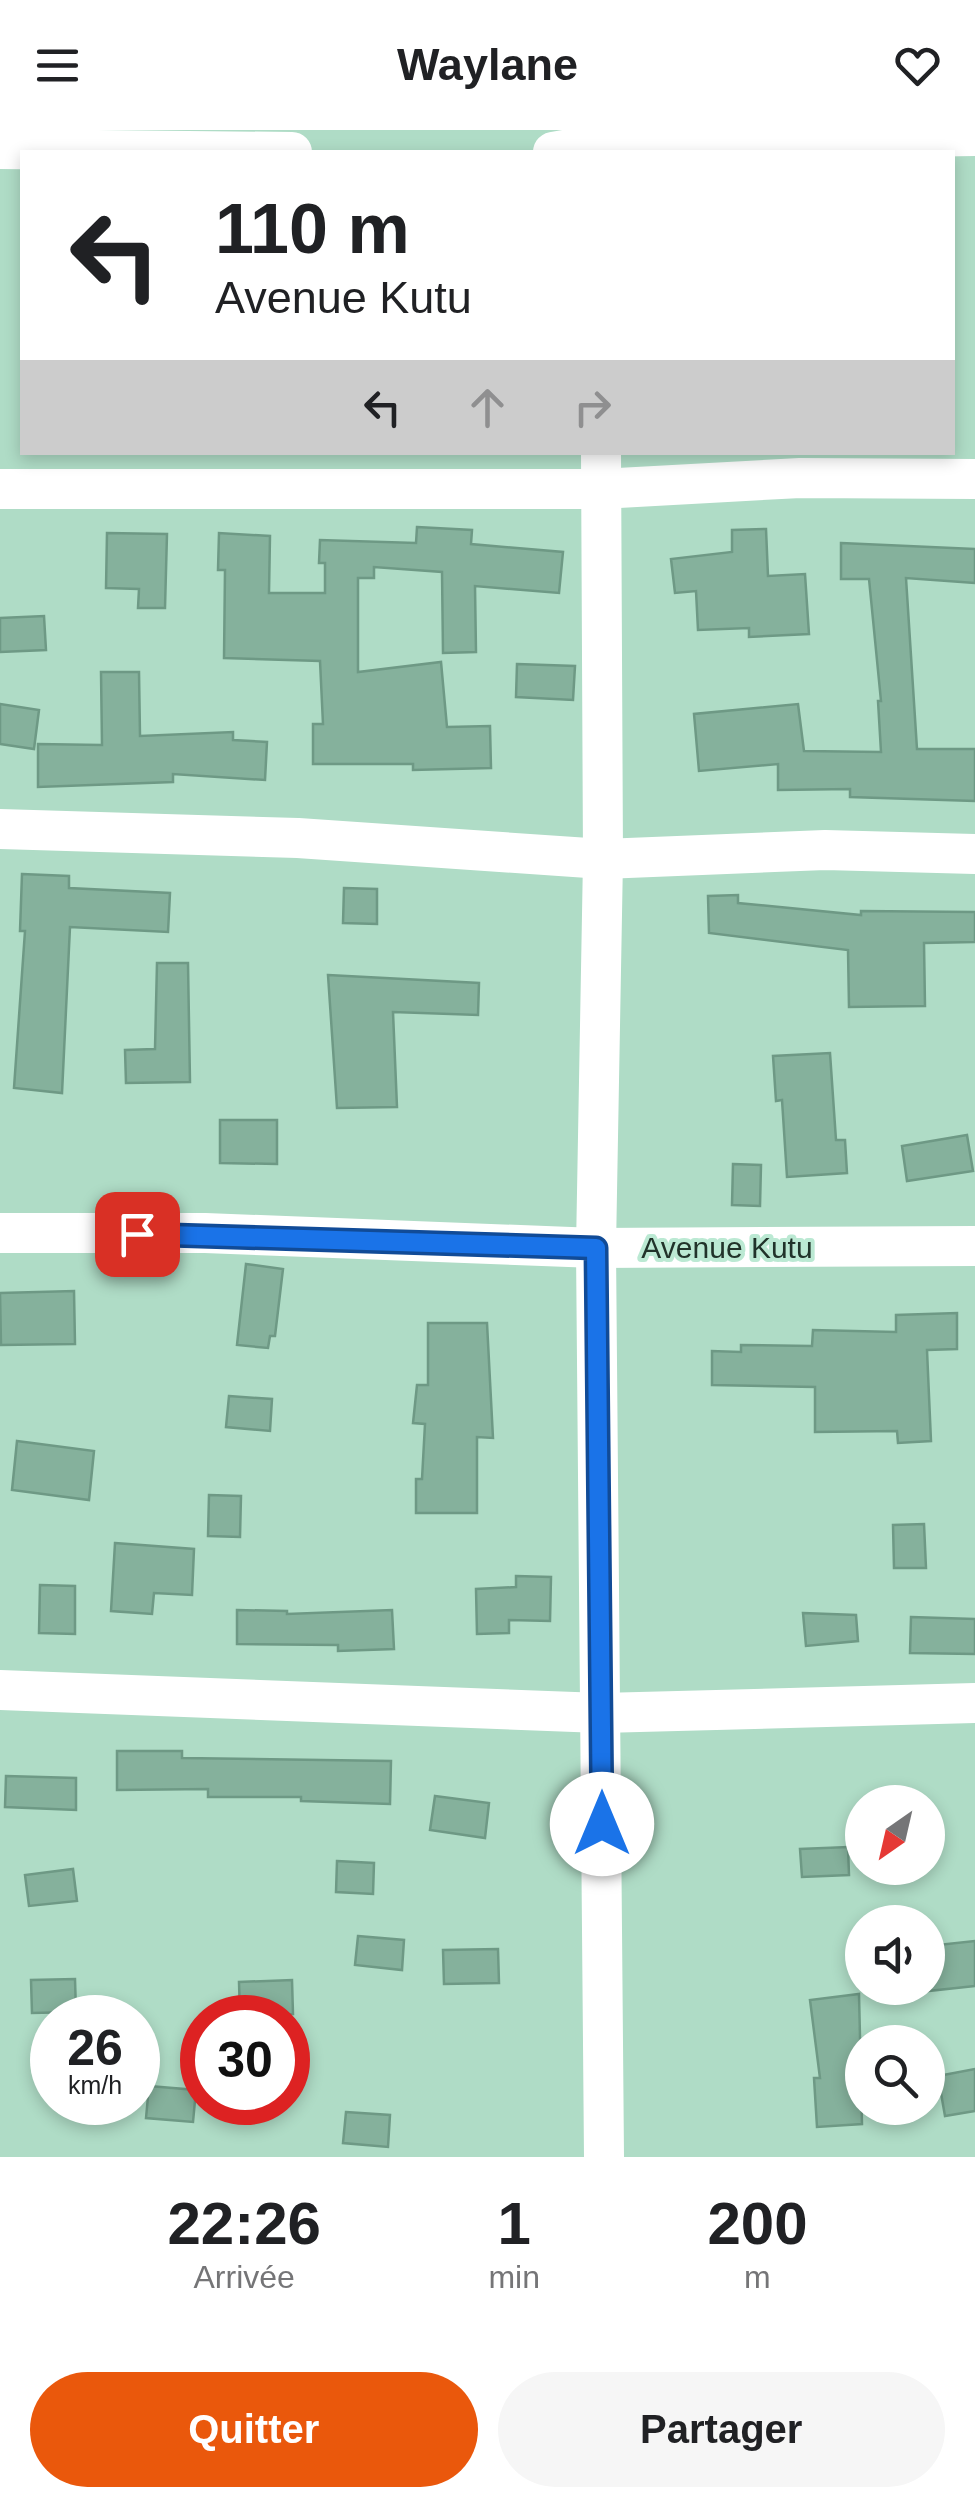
<!DOCTYPE html>
<html lang="fr">
<meta charset="utf-8">
<style>
body{margin:0;font-family:Helvetica,sans-serif;background:#f6f6f6;color:#202124;height:100vh;display:flex;flex-direction:column;font-size:38px;white-space:nowrap}
*{box-sizing:border-box;margin:0}
p{font-size:32px;color:#757577}
.icon{flex:none;width:55px;height:55px;fill:none;stroke:currentColor;stroke-width:2;stroke-linecap:round;stroke-linejoin:round}
.map{position:relative;height:2027px;overflow:hidden}
.details{display:flex;flex-direction:column;background:#fff;flex:1}
.details>*{flex:none}
.guide{position:absolute;left:20px;top:20px;width:935px;height:305px;border-radius:0px;box-shadow:0 5px 15px #0003;background:#fff;color:#202124;overflow:hidden}
.needle{width:65px;rotate:214deg}
.fabs{position:absolute;left:845px;top:1655px;display:grid;gap:20px}
.fabs a{display:grid;place-items:center;width:100px;height:100px;border-radius:50%;background:#fff;box-shadow:0 5px 15px #0003;font-size:50px}
.speed{position:absolute;left:30px;top:1865px;display:flex;gap:20px;font-size:50px;font-weight:700;text-align:center}
.speed>*{display:grid;place-content:center;width:130px;height:130px;border-radius:50%;background:#fff;box-shadow:0 5px 15px #0003;line-height:1}
.speed small{font-size:25px;font-weight:400}
.speed .limit{border:15px solid #d22;background:#fff;color:#111}
.pin{position:absolute;display:grid;place-items:center;width:85px;height:85px;color:#fff;margin:-42px;border-radius:20px;box-shadow:0 5px 15px #0006}
.me{position:absolute;width:110px;margin:-55px;rotate:0deg;stroke-linejoin:round;filter:drop-shadow(0 0 8px #0008)}
.turn{display:flex;align-items:center;gap:35px;height:210px;padding:0 30px;font-size:45px}
.turn .icon{width:130px;height:130px;stroke-width:2.5}
.turn b{display:block;font-size:70px;line-height:85px}
.lanes{display:flex;align-items:center;height:95px;padding:0 30px;background:#0003;justify-content:center;gap:50px;direction:ltr}
.lanes .off{opacity:.35}
.eta{display:flex;justify-content:space-evenly;align-items:center;height:170px;text-align:center}
.eta b{font-size:60px;font-weight:700;line-height:70px}
.button{display:flex;gap:20px;margin-top:auto;padding:20px 30px}
.button a{flex:1;height:115px;border-radius:60px;background:#ea580c;color:#fff;font-size:40px;font-weight:700;line-height:115px;text-align:center}
.button a+a{background:#f6f6f6;color:#202124}
header{display:flex;justify-content:space-between;align-items:center;height:130px;padding:0 30px;background:#fff;font-size:45px;font-weight:700}
.map>svg:first-child{display:block}
</style>
<header><svg class="icon" aria-label="menu" viewBox="0 0 24 24"><path d="M4 6h16M4 12h16M4 18h16"/></svg>Waylane<svg class="icon" aria-label="heart" viewBox="0 0 24 24"><path d="M12 20l-8-8c-3-5 5-10 8-4 3-6 11-1 8 4z"/></svg></header>
<div class="map">
<svg width="975" height="2027" viewBox="0 0 975 2027">
<rect width="100%" height="100%" fill="#afdcc6"/>
<g fill="#85b19c" stroke="#6e9985" stroke-width="2.5">
<polygon points="417,397 472,400 471,414 563,422 559,463 475,456 476,522 443,523 442,442 374,437 374,448 358,448 358,542 441,532 447,597 490,596 491,638 413,640 413,634 313,634 313,594 323,594 320,531 224,528 225,440 218,440 219,403 270,406 269,463 325,463 325,433 319,433 320,410 416,413"/>
<polygon points="766,399 768,446 805,444 809,504 749,507 749,498 698,500 696,461 675,463 671,429 732,422 732,400"/>
<polygon points="107,403 167,404 165,478 138,478 139,459 106,458"/>
<polygon points="841,413 975,419 975,453 906,448 917,619 975,619 975,671 850,667 850,659 778,660 778,634 699,641 694,584 798,574 804,621 881,622 878,571 881,571 869,449 841,449"/>
<polygon points="44,486 46,520 0,522 0,488"/>
<polygon points="517,534 575,536 573,570 516,567"/>
<polygon points="101,542 139,542 140,606 233,602 233,610 267,612 265,650 173,644 173,652 38,657 38,614 102,615"/>
<polygon points="0,574 39,580 34,619 0,614"/>
<polygon points="22,744 69,746 69,758 170,763 168,802 70,797 62,963 14,958 25,801 20,801"/>
<polygon points="344,758 377,759 377,794 343,793"/>
<polygon points="738,765 738,773 861,785 861,781 975,782 975,812 924,813 925,876 849,877 848,820 709,803 708,766"/>
<polygon points="157,833 188,833 190,952 126,953 125,920 155,919"/>
<polygon points="328,845 479,853 478,885 393,882 397,977 337,978"/>
<polygon points="830,923 836,1010 845,1010 847,1043 787,1047 782,970 776,971 773,926"/>
<polygon points="220,990 277,990 277,1034 220,1033"/>
<polygon points="967,1005 973,1041 907,1051 902,1016"/>
<polygon points="733,1034 761,1035 760,1076 732,1075"/>
<polygon points="246,1134 283,1139 275,1206 270,1206 268,1218 237,1215"/>
<polygon points="74,1161 75,1214 1,1215 0,1163"/>
<polygon points="957,1183 957,1219 927,1220 931,1311 898,1313 897,1301 815,1302 815,1257 712,1255 712,1221 741,1222 741,1215 812,1216 813,1200 896,1202 896,1185"/>
<polygon points="428,1193 487,1193 493,1308 477,1307 477,1383 416,1383 416,1349 422,1349 425,1294 413,1293 417,1255 428,1255"/>
<polygon points="229,1266 272,1269 270,1301 226,1297"/>
<polygon points="17,1311 94,1321 89,1370 12,1360"/>
<polygon points="209,1365 241,1366 240,1407 208,1406"/>
<polygon points="924,1394 926,1438 894,1438 893,1395"/>
<polygon points="115,1413 194,1419 192,1465 154,1463 152,1484 111,1481"/>
<polygon points="516,1446 551,1447 550,1491 509,1490 509,1503 477,1504 476,1459 516,1457"/>
<polygon points="40,1455 75,1456 75,1504 39,1503"/>
<polygon points="237,1480 287,1481 287,1484 392,1480 394,1519 338,1521 338,1515 237,1514"/>
<polygon points="803,1483 856,1485 858,1511 806,1516"/>
<polygon points="911,1487 975,1489 975,1524 910,1523"/>
<polygon points="117,1621 182,1621 182,1628 391,1631 390,1674 301,1671 301,1667 208,1667 208,1659 117,1660"/>
<polygon points="6,1646 76,1648 76,1680 5,1677"/>
<polygon points="435,1666 489,1673 485,1708 430,1700"/>
<polygon points="848,1717 849,1745 802,1747 800,1719"/>
<polygon points="337,1731 374,1733 373,1764 336,1762"/>
<polygon points="73,1739 77,1771 29,1776 25,1745"/>
<polygon points="358,1806 404,1810 402,1840 355,1835"/>
<polygon points="975,1811 975,1856 928,1861 928,1816"/>
<polygon points="498,1819 499,1853 444,1854 443,1820"/>
<polygon points="75,1849 76,1882 32,1883 31,1850"/>
<polygon points="292,1850 293,1884 240,1886 239,1852"/>
<polygon points="859,1864 862,1994 817,1997 814,1948 820,1948 810,1870"/>
<polygon points="975,1939 975,1981 945,1986 938,1946"/>
<polygon points="149,1956 196,1960 193,1992 146,1988"/>
<polygon points="346,1982 390,1985 388,2017 343,2013"/>
</g>
<g fill="none" stroke-linecap="round" stroke-linejoin="round">
<g stroke="#fff" stroke-width="40">
<polyline points="0,19 292,22"/>
<polyline points="553,22 608,12 975,6"/>
<polyline points="601,322 603,729 596,1118 604,2027"/>
<polyline points="0,359 600,359 800,348 975,349"/>
<polyline points="0,699 298,708 603,729 825,720 975,724"/>
<polyline points="0,1103 205,1103 596,1118 975,1116"/>
<polyline points="0,1560 601,1583 975,1573"/>
</g>
</g>
<g fill="none" stroke-linecap="round" stroke-linejoin="round">
<defs>
<polyline id="route" points="137,1104 596,1118 602,1694"/>
</defs>
<use href="#route" stroke="#114b97" stroke-width="25"/>
<use href="#route" stroke="#1a73e8" stroke-width="18"/>
</g>
<g text-anchor="middle" dominant-baseline="central" stroke-width="8" stroke-linejoin="round" paint-order="stroke">
<g font-size="30" fill="#21332a" stroke="#bbe9d3">
<text x="727" y="1117">Avenue Kutu</text>
</g>
</g>
</svg>
<div class="fabs">
<a><svg class="needle" viewBox="-14 -14 28 28"><path d="M0-13l5 13h-10z" fill="#e53935"/><path d="M0 13l5-13h-10z" fill="#757577"/></svg></a>
<a><svg class="icon" aria-label="sound" viewBox="0 0 24 24"><path d="M4 9h4l5-4v14l-5-4H4zM17 9q2 3 0 6"/></svg></a>
<a><svg class="icon" aria-label="search" viewBox="0 0 24 24"><circle cx="10" cy="10" r="6"/><path d="M15 15l6 6"/></svg></a>
</div>
<div class="speed"><div>26<small>km/h</small></div><div class="limit">30</div></div>
<div class="pin" style="left:137px;top:1104px;background:#d93025"><svg class="icon" aria-label="arrive" viewBox="0 0 24 24"><path d="M6 21V4h12l-3 4 3 4H6"/></svg></div>
<svg class="me" style="left:602px;top:1694px" viewBox="-20 -20 40 40"><circle r="19" fill="#fff"/><path d="M0-13L10 11 0 6-10 11z" fill="#1a73e8"/></svg>
<div class="guide">
<div class="turn"><svg class="icon" aria-label="left" viewBox="0 0 24 24"><path d="M17 20v-9H6M10 6l-5 5 5 5"/></svg><div><b>110 m</b>Avenue Kutu</div></div>
<div class="lanes"><svg class="icon" aria-label="left" viewBox="0 0 24 24"><path d="M17 20v-9H6M10 6l-5 5 5 5"/></svg><svg class="icon off" aria-label="ahead" viewBox="0 0 24 24"><path d="M12 20V5M6 11l6-6 6 6"/></svg><svg class="icon off" aria-label="right" viewBox="0 0 24 24"><path d="M7 20v-9h11M14 6l5 5-5 5"/></svg></div>
</div>
</div>
<section class="details">
<div class="eta">
<div><b>22:26</b><p>Arrivée</p></div>
<div><b>1</b><p>min</p></div>
<div><b>200</b><p>m</p></div>
</div>
<div class="button"><a>Quitter</a><a>Partager</a></div>
</section>
